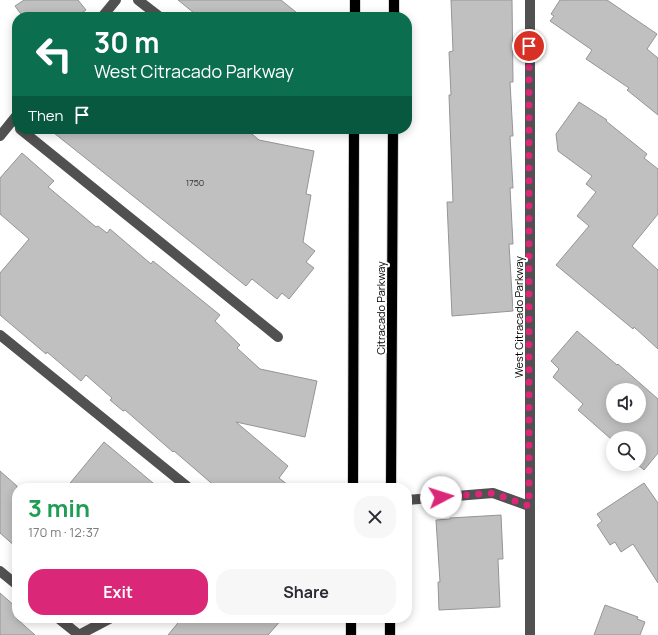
<!DOCTYPE html>
<meta charset="utf-8">
<style>
body{margin:0;font-family:Manrope,sans-serif;background:#f7f7f7;color:#2b2b33;height:100vh;display:flex;flex-direction:column;font-size:15px;white-space:nowrap}
*{box-sizing:border-box;margin:0}
p{font-size:13px;color:#7c7c81}
.icon{flex:none;width:22px;height:22px;fill:none;stroke:currentColor;stroke-width:2;stroke-linecap:round;stroke-linejoin:round}
.map{position:relative;flex:1;overflow:hidden}
.details{position:absolute;left:12px;top:483px;width:400px;height:140px;display:flex;flex-direction:column;background:#fff;border-radius:16px;box-shadow:0 2px 10px #0003}
.details>*{flex:none}
.guide{position:absolute;left:12px;top:12px;width:400px;height:122px;border-radius:16px;box-shadow:0 2px 10px #0003;background:#0b6e4f;color:#fff;overflow:hidden}
.tools{position:absolute;left:606px;top:383px;display:grid;gap:8px}
.tools a{display:grid;place-items:center;width:40px;height:40px;border-radius:50%;background:#fff;box-shadow:0 2px 10px #0003;font-size:20px}
.pin{position:absolute;display:grid;place-items:center;width:34px;height:34px;color:#fff;margin:-17px;border:2px solid #fff;border-radius:50%;box-shadow:0 1px 4px #0007}
.me{position:absolute;width:44px;margin:-22px;rotate:85deg;stroke-linejoin:round;filter:drop-shadow(0 0 3px #0008)}
.turn{display:flex;align-items:center;gap:14px;height:84px;padding:0 16px;font-size:18px}
.turn .icon{width:52px;height:52px;stroke-width:2.5}
.turn b{display:block;font-size:28px;line-height:34px}
.then{display:flex;align-items:center;height:38px;padding:0 16px;background:#0003;gap:8px;font-size:15px}
.round{display:grid;place-items:center;flex:none;width:42px;height:42px;border-radius:16px;background:#f7f7f7}
.summary{display:flex;align-items:center;justify-content:space-between;height:68px;padding:0 16px}
h1{font-size:24px;font-weight:700;line-height:30px;color:#1e9e55}
.action{display:flex;gap:8px;margin-top:auto;padding:8px 16px}
.action a{flex:1;height:46px;border-radius:16px;background:#db2777;color:#fff;font-size:16px;font-weight:700;line-height:46px;text-align:center}
.action a+a{background:#f7f7f7;color:#2b2b33}
.map>svg:first-child{display:block}
</style>
<div class="map">
<svg width="658" height="635" viewBox="0 0 658 635">
<rect width="100%" height="100%" fill="#fff"/>
<g fill="#c0c0c0" stroke="#959595" fill-rule="evenodd">
<polygon points="24,0 78,0 86,10 76,17 23,17 15,6"/>
<polygon points="178,0 281,0 302,17 199,17"/>
<polygon points="451,0 512,0 513,82 510,82 513,136 510,136 513,188 510,188 513,244 509,244 513,311 452,316 447,202 453,202 449,95 451,95 449,52 453,51"/>
<polygon points="560,0 607,0 657,34 647,49 658,58 658,115 627,90 629,88 586,59 592,50 550,21 554,16 551,14"/>
<polygon points="579,102 607,120 606,121 647,154 644,158 658,169 658,214 632,246 658,270 658,349 634,327 633,329 556,265 589,226 577,216 596,192 586,184 592,176 558,151 556,134"/>
<polygon points="49,129 246,129 259,140 314,151 306,194 311,195 303,242 315,251 306,262 314,268 289,299 282,293 277,299 252,279 246,286"/>
<polygon points="22,153 54,181 48,187 96,227 98,226 107,233 110,229 151,264 153,261 220,315 215,321 240,345 237,348 260,369 317,381 305,437 236,422 288,466 279,478 292,488 217,488 174,451 173,452 125,410 123,411 110,400 112,398 86,375 81,381 47,352 46,354 0,315 0,273 29,239 0,214 0,178"/>
<path d="M 577,331 L 617,365 L 618,364 L 658,399 L 658,453 L 644,470 L 637,464 L 639,464 L 639,438 L 613,438 L 613,444 L 610,441 L 611,439 L 578,410 L 583,404 L 553,377 L 559,369 L 551,361 ZM 613,390 L 639,390 L 639,416 L 613,416 Z"/>
<polygon points="104,442 159,488 66,488"/>
<polygon points="0,471 17,486 17,548 0,533"/>
<polygon points="644,483 658,503 658,583 633,544 621,552 615,542 610,545 597,525 602,521 597,514"/>
<polygon points="501,515 503,559 498,559 500,607 439,610 438,582 440,582 436,520 450,519 450,518"/>
<polygon points="0,593 17,608 17,619 35,635 0,635"/>
<polygon points="605,605 638,617 637,619 645,622 640,635 594,635"/>
<polygon points="182,618 283,618 268,635 168,635"/>
</g>
<g fill="none" stroke-linecap="round" stroke-linejoin="round">
<defs>
<g id="major">
<polyline points="355,17 355,0"/>
<polyline points="394,17 394,0"/>
<polyline points="353,488 354,129"/>
<polyline points="391,488 393,129"/>
<polyline points="351,635 351,618"/>
<polyline points="390,635 390,618"/>
</g>
</defs>
<use href="#major" stroke="#dbdbdb" stroke-width="12"/>
<g stroke="#515151" stroke-width="10">
<polyline points="138,0 160,17"/>
<polyline points="102,17 116,0"/>
<polyline points="20,129 278,337"/>
<polyline points="0,136 17,115"/>
<polyline points="0,335 189,488"/>
<polyline points="407,500 493,493 529,506"/>
<polyline points="0,571 17,585"/>
<polyline points="58,618 79,635 111,618"/>
<polyline points="530,635 530,0"/>
</g>
<use href="#major" stroke="#000" stroke-width="10"/>
</g>
<g fill="none" stroke-linecap="round" stroke-linejoin="round">
<polyline stroke="#db2777" stroke-width="7" stroke-dasharray="0 12.6" points="441,497 493,493 529,506 529,46"/>
</g>
<g text-anchor="middle" dominant-baseline="central" stroke-width="4" stroke-linejoin="round" paint-order="stroke">
<g font-size="9" fill="#303030">
<text x="195" y="182">1750</text>
</g>
<g font-size="11" fill="#000" stroke="#fff">
<text transform="translate(380 308) rotate(-90)">Citracado Parkway</text>
<text transform="translate(518 317) rotate(-90)">West Citracado Parkway</text>
</g>
</g>
</svg>
<div class="tools">
<a><svg class="icon" aria-label="sound" viewBox="0 0 24 24"><path d="M4 9h4l5-4v14l-5-4H4zM17 9q2 3 0 6"/></svg></a>
<a><svg class="icon" aria-label="search" viewBox="0 0 24 24"><circle cx="10" cy="10" r="6"/><path d="M15 15l6 6"/></svg></a>
</div>
<div class="pin" style="left:529px;top:46px;background:#d93025"><svg class="icon" aria-label="arrive" viewBox="0 0 24 24"><path d="M6 21V4h12l-3 4 3 4H6"/></svg></div>
<svg class="me" style="left:441px;top:497px" viewBox="-20 -20 40 40"><circle r="19" fill="#fff"/><path d="M0-13L10 11 0 6-10 11z" fill="#db2777"/></svg>
<div class="guide">
<div class="turn"><svg class="icon" aria-label="left" viewBox="0 0 24 24"><path d="M17 20v-9H6M10 6l-5 5 5 5"/></svg><div><b>30 m</b>West Citracado Parkway</div></div>
<div class="then">Then<svg class="icon" aria-label="arrive" viewBox="0 0 24 24"><path d="M6 21V4h12l-3 4 3 4H6"/></svg></div>
</div>
<section class="details">
<div class="summary"><div><h1>3 min</h1><p>170 m · 12:37</p></div><a class="round"><svg class="icon" aria-label="close" viewBox="0 0 24 24"><path d="M6 6l12 12M18 6L6 18"/></svg></a></div>
<div class="action"><a>Exit</a><a>Share</a></div>
</section>
</div>
